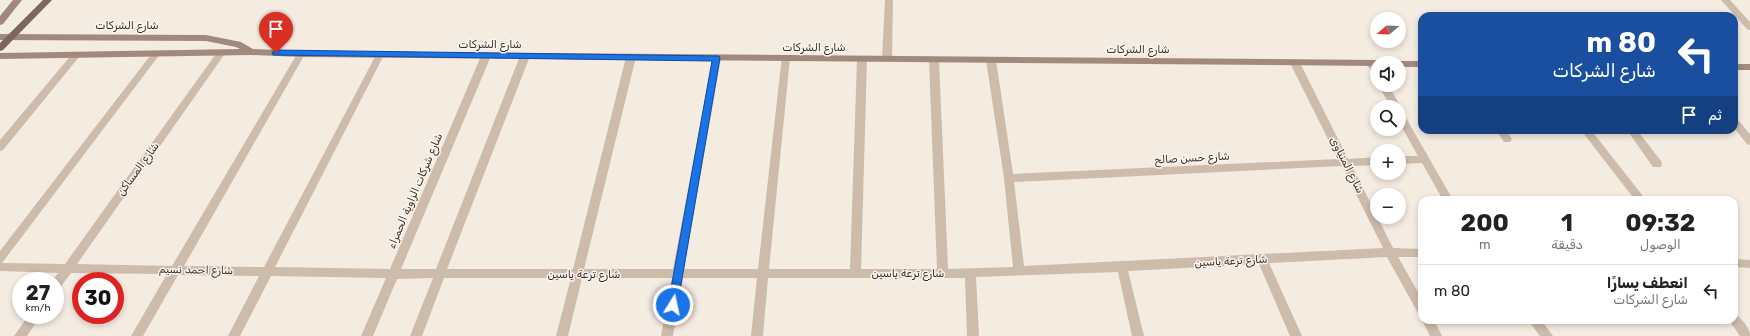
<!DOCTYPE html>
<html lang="ar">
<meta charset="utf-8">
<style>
body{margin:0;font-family:Rubik,"Noto Sans Arabic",sans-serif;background:#f6f6f6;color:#222;direction:rtl;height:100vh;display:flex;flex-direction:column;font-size:15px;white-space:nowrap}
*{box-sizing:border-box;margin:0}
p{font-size:13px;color:#767676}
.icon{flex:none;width:22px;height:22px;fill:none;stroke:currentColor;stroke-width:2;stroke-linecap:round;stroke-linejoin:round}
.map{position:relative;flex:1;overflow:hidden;direction:ltr}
.drawer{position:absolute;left:1418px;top:196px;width:320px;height:128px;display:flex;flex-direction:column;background:#fff;border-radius:12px;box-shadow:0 2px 6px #0003;direction:rtl}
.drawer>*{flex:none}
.hud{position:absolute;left:1418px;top:12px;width:320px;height:122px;border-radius:12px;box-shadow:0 2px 6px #0003;direction:rtl;background:#1a4fa0;color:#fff;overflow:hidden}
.needle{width:26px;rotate:251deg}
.buttons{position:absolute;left:1370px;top:12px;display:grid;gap:8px}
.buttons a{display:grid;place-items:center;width:36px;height:36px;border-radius:50%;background:#fff;box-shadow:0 2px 6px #0003;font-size:20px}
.speed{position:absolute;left:12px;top:272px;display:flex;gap:8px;font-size:20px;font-weight:700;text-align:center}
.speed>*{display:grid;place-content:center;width:52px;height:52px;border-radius:50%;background:#fff;box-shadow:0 2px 6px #0003;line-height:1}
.speed small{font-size:10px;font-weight:400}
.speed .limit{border:6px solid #d22;background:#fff;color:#111}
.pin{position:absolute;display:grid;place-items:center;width:34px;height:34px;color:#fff;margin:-41px -17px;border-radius:50% 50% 50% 0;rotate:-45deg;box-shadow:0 0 4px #0007}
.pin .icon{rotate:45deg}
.me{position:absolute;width:44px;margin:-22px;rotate:10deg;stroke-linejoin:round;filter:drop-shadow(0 0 3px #0008)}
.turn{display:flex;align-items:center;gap:14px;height:84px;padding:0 16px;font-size:18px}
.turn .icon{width:52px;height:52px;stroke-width:2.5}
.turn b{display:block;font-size:28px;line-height:34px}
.then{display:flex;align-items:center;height:38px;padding:0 16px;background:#0003;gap:8px;font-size:15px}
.eta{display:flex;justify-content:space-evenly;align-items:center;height:68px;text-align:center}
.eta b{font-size:24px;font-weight:700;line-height:28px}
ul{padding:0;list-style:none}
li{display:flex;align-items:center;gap:12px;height:52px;padding:0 16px;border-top:1px solid #e0e0e0}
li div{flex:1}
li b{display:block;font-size:15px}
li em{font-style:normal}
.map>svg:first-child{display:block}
</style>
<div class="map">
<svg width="1750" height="336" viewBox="0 0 1750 336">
<rect width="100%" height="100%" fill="#f4ebe1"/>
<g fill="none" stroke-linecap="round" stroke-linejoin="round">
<g fill="#cdbbac" fill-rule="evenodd">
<polygon points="885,0 893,0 892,59 887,62 882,59"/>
<polygon points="1721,0 1730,0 1750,22 1750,30 1747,29"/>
<path d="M 221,50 L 224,51 L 225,53 L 224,55 L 77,264 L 172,266 L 297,54 L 301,51 L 305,54 L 184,266 L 264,267 L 376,55 L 380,52 L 384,55 L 275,267 L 390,269 L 481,56 L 486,53 L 491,56 L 401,269 L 436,269 L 520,56 L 525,53 L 530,56 L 447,269 L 573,269 L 626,57 L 631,54 L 636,57 L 584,269 L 673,269 L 713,56 L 719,56 L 721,58 L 684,269 L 758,269 L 782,56 L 788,56 L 790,58 L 769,269 L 850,269 L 857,59 L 859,57 L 865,57 L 867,59 L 861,269 L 937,269 L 929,60 L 931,58 L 934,57 L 939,60 L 948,269 L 1013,267 L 1004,178 L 986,60 L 988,58 L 991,57 L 996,60 L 1013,174 L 1338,159 L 1290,63 L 1295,60 L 1300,63 L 1348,159 L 1377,157 L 1377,165 L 1352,166 L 1393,248 L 1422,249 L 1422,257 L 1398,257 L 1422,299 L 1422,315 L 1418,313 L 1387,257 L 1269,263 L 1302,336 L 1290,336 L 1259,264 L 1128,271 L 1144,336 L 1132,336 L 1118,272 L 976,277 L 979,336 L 967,336 L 965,278 L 768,278 L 763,336 L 751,336 L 757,278 L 683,278 L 673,336 L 661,336 L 672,278 L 582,278 L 568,336 L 556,336 L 571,278 L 444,278 L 422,336 L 410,336 L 433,278 L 397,279 L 373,336 L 361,336 L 386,278 L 271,276 L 240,336 L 228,336 L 259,276 L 178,275 L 143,336 L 131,336 L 167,274 L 71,273 L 59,289 L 55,291 L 55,281 L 52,281 L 58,273 L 0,271 L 0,251 L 153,52 L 156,51 L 160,54 L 2,263 L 65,264 L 218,51 ZM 1342,166 L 1383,248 L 1024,266 L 1014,182 Z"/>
<polygon points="76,52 79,53 80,55 79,57 3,150 0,151 0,140 73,53"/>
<polygon points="1371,60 1374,61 1377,66 1377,77 1374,76 1366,63"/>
<polygon points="1378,85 1388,85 1401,107 1399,109 1399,107 1391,107"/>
<polygon points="1399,110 1402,111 1453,200 1443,200 1422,163 1399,164 1399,156 1418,156 1399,122"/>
<polygon points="1734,118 1737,119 1750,134 1750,145 1747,144 1734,128"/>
<polygon points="1496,130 1506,130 1512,139 1510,142 1504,142"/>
<polygon points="1581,130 1591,130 1646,200 1635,200"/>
<polygon points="1627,130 1637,130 1661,161 1662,164 1661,167 1653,167"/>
<polygon points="1734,259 1750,260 1750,268 1734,267"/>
<path d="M 1734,314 C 1741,317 1750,328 1750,336 L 1740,336 L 1730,322 L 1729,320 L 1734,320 Z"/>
<polygon points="29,315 41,315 27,336 14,336"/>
<polygon points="1422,320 1434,320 1442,336 1430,336"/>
<polygon points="1528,320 1541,320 1553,336 1540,336"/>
</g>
<g fill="#a18a7d" fill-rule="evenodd">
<polygon points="13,0 22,0 3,24 0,25 0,16"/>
<polygon points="0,34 206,35 241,42 253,49 301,51 1377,60 1382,63 1377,63 1377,66 301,57 251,55 0,59 0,53 240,49 236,47 206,41 0,40"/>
<polygon points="1399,61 1422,61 1422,67 1399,67 1399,63 1395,63"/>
<rect x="1734" y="64" width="16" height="6"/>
</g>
<polygon fill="#7d675c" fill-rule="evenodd" points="43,0 52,0 3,50 0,51 0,43"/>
</g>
<polygon fill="#1a73e8" stroke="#114b97" points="276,50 719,56 720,58 677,308 673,309 669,308 668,305 712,61 273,55 272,53"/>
<g text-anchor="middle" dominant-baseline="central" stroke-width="3" stroke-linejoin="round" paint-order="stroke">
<g font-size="11" fill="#3b302b" stroke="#fbf5ee">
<text x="127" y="25">شارع الشركات</text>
<text x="490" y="44">شارع الشركات</text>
<text x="814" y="47">شارع الشركات</text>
<text x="1138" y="49">شارع الشركات</text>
<text transform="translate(1192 158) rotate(-3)">شارع حسن صالح</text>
<text transform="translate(1347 165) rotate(63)">شارع المنياوى</text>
<text transform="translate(138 169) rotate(-54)">شارع المساكن</text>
<text transform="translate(415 191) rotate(-67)">شارع شركات الزاوية الحمراء</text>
<text transform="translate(1231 261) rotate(-3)">شارع ترعة ياسين</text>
<text transform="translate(196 270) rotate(1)">شارع احمد نسيم</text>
<text x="908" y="273">شارع ترعة ياسين</text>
<text x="584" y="274">شارع ترعة ياسين</text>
</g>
</g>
</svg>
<div class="buttons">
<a><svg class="needle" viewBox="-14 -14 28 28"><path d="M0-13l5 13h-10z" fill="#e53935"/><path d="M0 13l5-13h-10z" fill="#767676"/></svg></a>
<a><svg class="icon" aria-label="sound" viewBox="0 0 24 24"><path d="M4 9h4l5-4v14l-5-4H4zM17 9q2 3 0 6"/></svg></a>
<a><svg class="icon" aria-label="search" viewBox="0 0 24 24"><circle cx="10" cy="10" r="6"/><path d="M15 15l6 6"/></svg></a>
<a>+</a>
<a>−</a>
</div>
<div class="speed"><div>27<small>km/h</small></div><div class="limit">30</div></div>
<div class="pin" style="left:276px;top:53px;background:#d93025"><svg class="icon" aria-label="arrive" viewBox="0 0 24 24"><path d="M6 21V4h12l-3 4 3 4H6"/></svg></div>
<svg class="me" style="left:673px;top:305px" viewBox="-20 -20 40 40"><circle r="17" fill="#1a73e8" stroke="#fff" stroke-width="3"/><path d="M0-11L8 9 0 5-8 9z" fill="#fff"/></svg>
<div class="hud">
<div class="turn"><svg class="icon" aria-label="left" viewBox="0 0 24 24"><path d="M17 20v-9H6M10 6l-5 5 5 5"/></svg><div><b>80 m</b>شارع الشركات</div></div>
<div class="then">ثم<svg class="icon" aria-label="arrive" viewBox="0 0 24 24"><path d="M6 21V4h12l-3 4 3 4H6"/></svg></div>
</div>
<section class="drawer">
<div class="eta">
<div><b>09:32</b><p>الوصول</p></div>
<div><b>1</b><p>دقيقة</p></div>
<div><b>200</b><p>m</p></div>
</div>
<ul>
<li><svg class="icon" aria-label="left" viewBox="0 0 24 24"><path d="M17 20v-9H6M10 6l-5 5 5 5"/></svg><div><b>انعطف يسارًا</b><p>شارع الشركات</p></div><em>80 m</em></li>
</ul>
</section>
</div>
